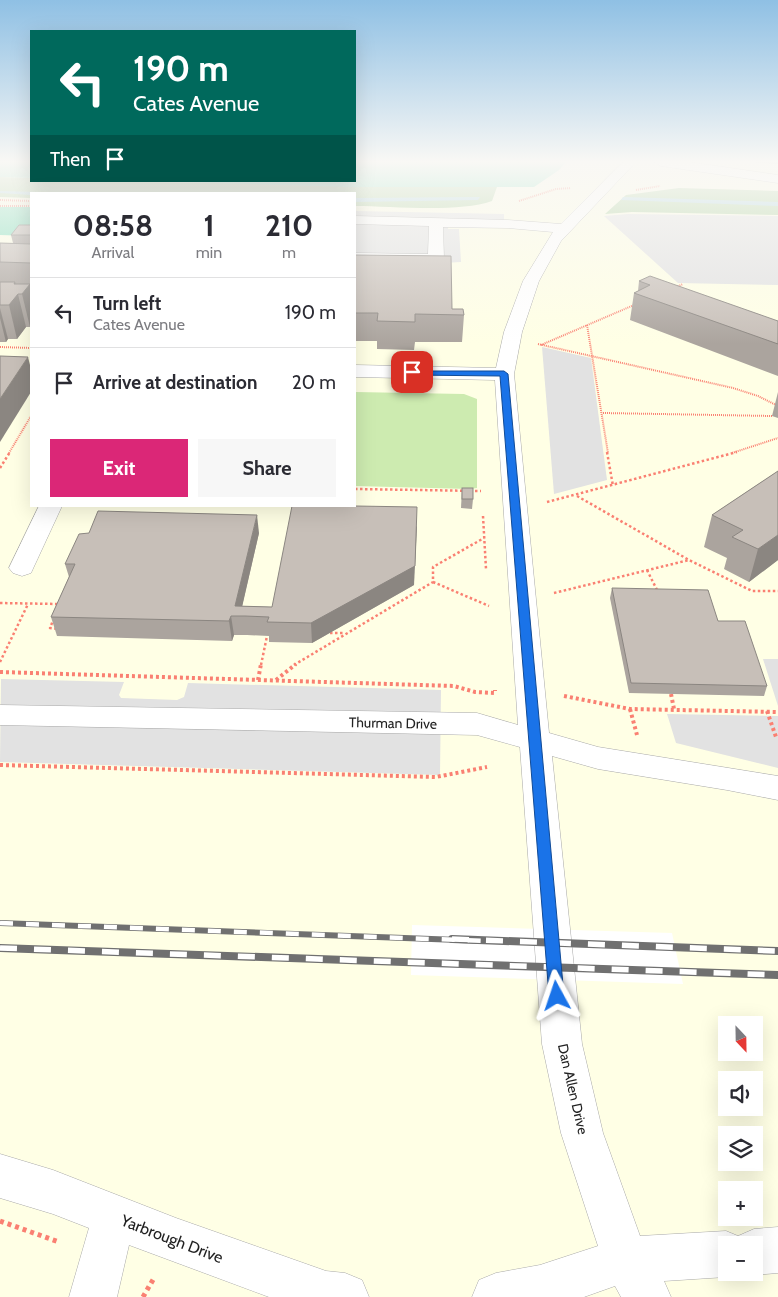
<!DOCTYPE html>
<meta charset="utf-8">
<style>
body{margin:0;font-family:Cabin,sans-serif;background:#f7f7f7;color:#2b2b33;height:100vh;display:flex;flex-direction:column;font-size:19px;white-space:nowrap}
*{box-sizing:border-box;margin:0}
p{font-size:16px;color:#7c7c81}
.icon{flex:none;width:28px;height:28px;fill:none;stroke:currentColor;stroke-width:2;stroke-linecap:round;stroke-linejoin:round}
.map{position:relative;flex:1;overflow:hidden}
.side{position:absolute;left:30px;top:192px;width:326px;height:315px;display:flex;flex-direction:column;background:#fff;border-radius:0px;box-shadow:0 5px 20px #0002}
.side>*{flex:none}
.banner{position:absolute;left:30px;top:30px;width:326px;height:152px;border-radius:0px;box-shadow:0 5px 20px #0002;background:#00695c;color:#fff;overflow:hidden}
.needle{width:32px;rotate:158deg}
.tools{position:absolute;left:718px;top:1016px;display:grid;gap:10px}
.tools a{display:grid;place-items:center;width:45px;height:45px;border-radius:0px;background:#fff;box-shadow:0 5px 20px #0002;font-size:25px}
.pin{position:absolute;display:grid;place-items:center;width:42px;height:42px;color:#fff;margin:-21px;border-radius:10px;box-shadow:0 2px 8px #0006}
.me{position:absolute;width:55px;margin:-28px;rotate:355deg;stroke-linejoin:round;filter:drop-shadow(0 0 4px #0008)}
.turn{display:flex;align-items:center;gap:18px;height:105px;padding:0 20px;font-size:22px}
.turn .icon{width:65px;height:65px;stroke-width:2.5}
.turn b{display:block;font-size:35px;line-height:42px}
.then{display:flex;align-items:center;height:48px;padding:0 20px;background:#0003;gap:10px;font-size:19px}
.eta{display:flex;justify-content:space-evenly;align-items:center;height:85px;text-align:center}
.eta b{font-size:30px;font-weight:700;line-height:35px}
.primary-button{display:flex;gap:10px;margin-top:auto;padding:10px 20px}
.primary-button a{flex:1;height:58px;border-radius:0px;background:#db2777;color:#fff;font-size:20px;font-weight:700;line-height:58px;text-align:center}
.primary-button a+a{background:#f7f7f7;color:#2b2b33}
ul{padding:0;list-style:none}
li{display:flex;align-items:center;gap:15px;height:70px;padding:0 20px;border-top:1px solid #e1e1e2}
li div{flex:1}
li b{display:block;font-size:19px}
li em{font-style:normal}
.map>svg:first-child{display:block}
</style>
<div class="map">
<svg width="778" height="1297" viewBox="0 0 778 1297">
<rect width="100%" height="100%" fill="#f2efe9"/>
<path fill="#ffffe5" fill-rule="evenodd" d="M 0,162 L 31,162 L 31,181 L 355,181 L 355,162 L 778,162 L 778,1297 L 0,1297 ZM 31,194 L 355,194 L 355,506 L 31,506 ZM 726,1025 L 754,1025 L 754,1052 L 726,1052 ZM 726,1080 L 754,1080 L 754,1108 L 726,1108 ZM 726,1135 L 754,1135 L 754,1162 L 726,1162 ZM 726,1190 L 754,1190 L 754,1218 L 726,1218 ZM 726,1245 L 754,1245 L 754,1272 L 726,1272 Z"/>
<polygon fill="#cdebb0" points="355,392 464,394 477,399 477,488 470,489 355,486"/>
<g fill="#add19e">
<path d="M 0,177 L 31,178 L 31,181 C 186,181 342,187 497,187 L 492,201 C 458,213 392,206 355,206 L 355,194 L 31,194 L 31,198 L 0,197 Z"/>
<polygon points="679,188 778,191 778,215 632,212 605,214 626,195"/>
</g>
<g fill="#88e0be">
<polygon points="0,162 31,162 31,178 0,177"/>
<polygon points="355,162 566,162 559,170 534,187 351,187 146,181 355,181"/>
<polygon points="0,207 31,207 31,236 0,235"/>
</g>
<g fill="#e2e2e2">
<polygon points="355,211 504,214 504,228 448,226 448,229 459,229 461,262 355,268"/>
<polygon points="628,214 778,216 778,285 678,283 604,216"/>
<polygon points="542,347 591,358 607,480 554,494"/>
<polygon points="763,659 778,659 778,706"/>
<polygon points="1,679 124,682 119,695 121,698 177,700 184,697 188,683 441,690 440,775 0,762"/>
<polygon points="667,714 778,716 778,768 676,743"/>
</g>
<polygon fill="#fff" points="412,925 672,933 683,984 411,975"/>
<g fill="none" stroke-linecap="round" stroke-linejoin="round">
<g fill="#aad3df" fill-rule="evenodd">
<polygon points="0,191 39,192 41,194 31,194 31,195 0,193"/>
<polygon points="480,197 478,200 355,202 355,198"/>
<polygon points="623,197 778,202 778,206 621,200"/>
</g>
<defs>
<g id="minor">
<polygon points="623,162 636,162 561,241 539,281 522,332 514,374 549,733 598,747 778,776 778,800 727,790 598,769 552,756 582,1044 603,1133 640,1236 726,1231 738,1236 754,1229 778,1227 778,1273 754,1275 748,1272 754,1272 754,1245 726,1245 726,1272 737,1272 726,1277 664,1281 671,1297 621,1297 615,1286 584,1297 472,1297 479,1280 496,1273 540,1265 598,1246 561,1133 542,1044 520,747 477,735 0,725 0,705 477,713 518,725 495,380 355,377 355,365 496,368 504,332 523,281 553,232 508,228 443,227 444,259 442,262 355,263 355,253 428,254 429,226 355,224 355,216 508,220 561,224"/>
<polygon points="655,162 689,162 778,175 778,183 661,166"/>
<polygon points="39,506 62,506 31,573 22,576 13,573 9,568"/>
<polygon points="0,1154 53,1170 176,1218 326,1271 345,1273 362,1280 369,1297 269,1297 129,1245 117,1297 69,1297 89,1228 53,1214 0,1198"/>
</g>
</defs>
<use href="#minor" stroke="#a9a9a9" stroke-width="1"/>
<g stroke="#fa8072" stroke-width="2" stroke-dasharray="1 1" stroke-linecap="butt">
<polyline points="636,190 660,186"/>
<polyline points="0,200 31,201"/>
<polyline points="519,201 556,189 571,188"/>
<polyline points="0,206 31,206"/>
<polyline points="674,288 683,284"/>
<polyline points="587,325 608,453"/>
<polyline points="538,344 733,388 758,396 778,406"/>
<polyline points="541,345 634,305"/>
<polyline points="0,347 31,348"/>
<polyline points="603,413 772,416"/>
<polyline points="9,453 31,416"/>
<polyline points="732,453 778,438"/>
</g>
<g stroke="#fa8072" stroke-width="2.5" stroke-dasharray="2.5 2.5" stroke-linecap="butt">
<polyline points="607,452 613,486"/>
<polyline points="0,468 10,452"/>
<polyline points="355,489 481,491"/>
<polyline points="577,496 689,560 752,591 778,591"/>
<polyline points="547,502 737,452"/>
<polyline points="483,516 486,569"/>
<polyline points="647,570 658,592"/>
<polyline points="433,582 489,606"/>
<polyline points="554,593 689,560"/>
<polyline points="0,603 59,604"/>
<polyline points="54,618 50,628 58,629"/>
<polyline points="330,633 344,633"/>
<polyline points="0,662 28,604"/>
<polyline points="261,665 267,636"/>
<polyline points="294,665 433,582 433,567 484,538"/>
</g>
<g stroke="#fa8072" stroke-width="4" stroke-dasharray="3 3" stroke-linecap="butt">
<polyline points="0,672 454,686 475,692 495,693 495,690"/>
<polyline points="258,680 261,664"/>
<polyline points="276,680 296,664"/>
<polyline points="671,694 674,709"/>
<polyline points="564,696 630,709 778,712"/>
<polyline points="630,709 637,735"/>
<polyline points="767,711 776,737"/>
<polyline points="0,765 436,777 487,767"/>
</g>
<g stroke="#fa8072" stroke-width="5" stroke-dasharray="4 4" stroke-linecap="butt">
<polyline points="0,1221 59,1242"/>
<polyline points="143,1297 154,1278"/>
</g>
<use href="#minor" fill="#fff" fill-rule="evenodd"/>
<defs>
<polyline id="rail-far1" points="0,923 486,941"/>
<g id="rail">
<polyline points="452,939 778,951"/>
<polyline points="0,948 778,975"/>
</g>
</defs>
<use href="#rail-far1" stroke="#707070" stroke-width="6"/>
<use href="#rail" stroke="#707070" stroke-width="8"/>
<use href="#rail-far1" stroke="#fff" stroke-width="4.5" stroke-dasharray="13" stroke-linecap="butt"/>
<use href="#rail" stroke="#fff" stroke-width="5.5" stroke-dasharray="17" stroke-linecap="butt"/>
</g>
<g fill="#aba49e">
<polygon points="756,162 778,162 778,164 756,163"/>
<polygon points="31,225 31,284 30,284 30,327 26,327 17,339 8,339 6,342 0,342 0,243 13,243 11,235"/>
<polygon points="355,255 452,309 464,315 462,342 415,342 414,350 377,349 377,341 355,341"/>
<polygon points="639,281 778,321 778,376 630,320 634,293 638,291"/>
<polygon points="778,392 778,418 772,416"/>
<polygon points="778,471 778,560 749,582 724,569 727,558 704,547 712,515"/>
<polygon points="462,488 473,499 472,509 461,508"/>
<polygon points="259,533 242,606 272,607 414,585 312,643 269,642 269,636 247,635 234,635 232,641 57,636 51,617 69,577 65,564"/>
<polygon points="612,588 718,621 767,686 764,696 629,693 610,598"/>
</g>
<g fill="#8b8681">
<polygon points="15,282 26,327 17,339 9,305 14,284"/>
<polygon points="30,284 31,289 31,326 30,327 22,294"/>
<polygon points="0,308 8,339 6,342 0,318"/>
<polygon points="28,357 31,369 31,392 0,442 0,399"/>
<polygon points="257,515 259,533 240,616 235,606"/>
<polygon points="417,526 414,585 312,643 311,623"/>
<polygon points="778,535 778,560 749,582 758,549"/>
<polygon points="231,616 234,635 232,641 229,621"/>
</g>
<g fill="#c7bfb8" stroke="#8b8681">
<polygon points="19,225 31,225 31,235 11,235"/>
<polygon points="0,243 31,244 31,263 0,262"/>
<polygon points="355,255 451,256 452,309 463,309 464,315 415,314 415,322 377,321 378,313 355,313"/>
<polygon points="650,276 778,321 778,344 634,293 650,285 639,281"/>
<polygon points="0,282 15,282 14,284 30,284 22,294 18,294 9,305 0,305"/>
<polygon points="0,356 28,357 0,399"/>
<polygon points="778,471 778,535 758,549 732,537 743,530 712,515"/>
<rect x="462" y="488" width="11" height="11"/>
<polygon points="292,506 355,506 417,507 415,566 311,623 267,622 269,617 245,616 231,616 229,621 51,617 75,564 65,564 79,534 89,533 98,511 257,515 235,606 272,607"/>
<polygon points="612,588 708,590 718,621 745,621 767,686 631,683"/>
</g>
<linearGradient id="sky" x2="0" y2="1"><stop stop-color="#8fc0e4"/><stop offset="0.47" stop-color="#f9f8f5"/><stop offset="1" stop-color="#f9f8f5" stop-opacity="0"/></linearGradient>
<rect width="778" height="344" fill="url(#sky)"/>
<polygon fill="#1a73e8" stroke="#114b97" points="409,371 504,371 508,374 564,996 562,1001 557,1003 551,1001 549,996 500,376 412,375 409,374"/>
<g text-anchor="middle" dominant-baseline="central" stroke-width="4" stroke-linejoin="round" paint-order="stroke">
<g font-size="14" fill="#222" stroke="#fff">
<text transform="translate(393 723) rotate(1)">Thurman Drive</text>
<text transform="translate(573 1089) rotate(77)">Dan Allen Drive</text>
</g>
<g font-size="16" fill="#222" stroke="#fff">
<text transform="translate(172 1239) rotate(21)">Yarbrough Drive</text>
</g>
</g>
</svg>
<div class="tools">
<a><svg class="needle" viewBox="-14 -14 28 28"><path d="M0-13l5 13h-10z" fill="#e53935"/><path d="M0 13l5-13h-10z" fill="#7c7c81"/></svg></a>
<a><svg class="icon" aria-label="sound" viewBox="0 0 24 24"><path d="M4 9h4l5-4v14l-5-4H4zM17 9q2 3 0 6"/></svg></a>
<a><svg class="icon" aria-label="layers" viewBox="0 0 24 24"><path d="M12 4l9 5-9 5-9-5zM3 14l9 5 9-5"/></svg></a>
<a>+</a>
<a>−</a>
</div>
<div class="pin" style="left:412px;top:372px;background:#d93025"><svg class="icon" aria-label="arrive" viewBox="0 0 24 24"><path d="M6 21V4h12l-3 4 3 4H6"/></svg></div>
<svg class="me" style="left:557px;top:996px" viewBox="-20 -20 40 40"><path d="M0-17L14 15 0 8-14 15z" fill="#1a73e8" stroke="#fff" stroke-width="4"/></svg>
<div class="banner">
<div class="turn"><svg class="icon" aria-label="left" viewBox="0 0 24 24"><path d="M17 20v-9H6M10 6l-5 5 5 5"/></svg><div><b>190 m</b>Cates Avenue</div></div>
<div class="then">Then<svg class="icon" aria-label="arrive" viewBox="0 0 24 24"><path d="M6 21V4h12l-3 4 3 4H6"/></svg></div>
</div>
<section class="side">
<div class="eta">
<div><b>08:58</b><p>Arrival</p></div>
<div><b>1</b><p>min</p></div>
<div><b>210</b><p>m</p></div>
</div>
<ul>
<li><svg class="icon" aria-label="left" viewBox="0 0 24 24"><path d="M17 20v-9H6M10 6l-5 5 5 5"/></svg><div><b>Turn left</b><p>Cates Avenue</p></div><em>190 m</em></li>
<li><svg class="icon" aria-label="arrive" viewBox="0 0 24 24"><path d="M6 21V4h12l-3 4 3 4H6"/></svg><div><b>Arrive at destination</b></div><em>20 m</em></li>
</ul>
<div class="primary-button"><a>Exit</a><a>Share</a></div>
</section>
</div>
